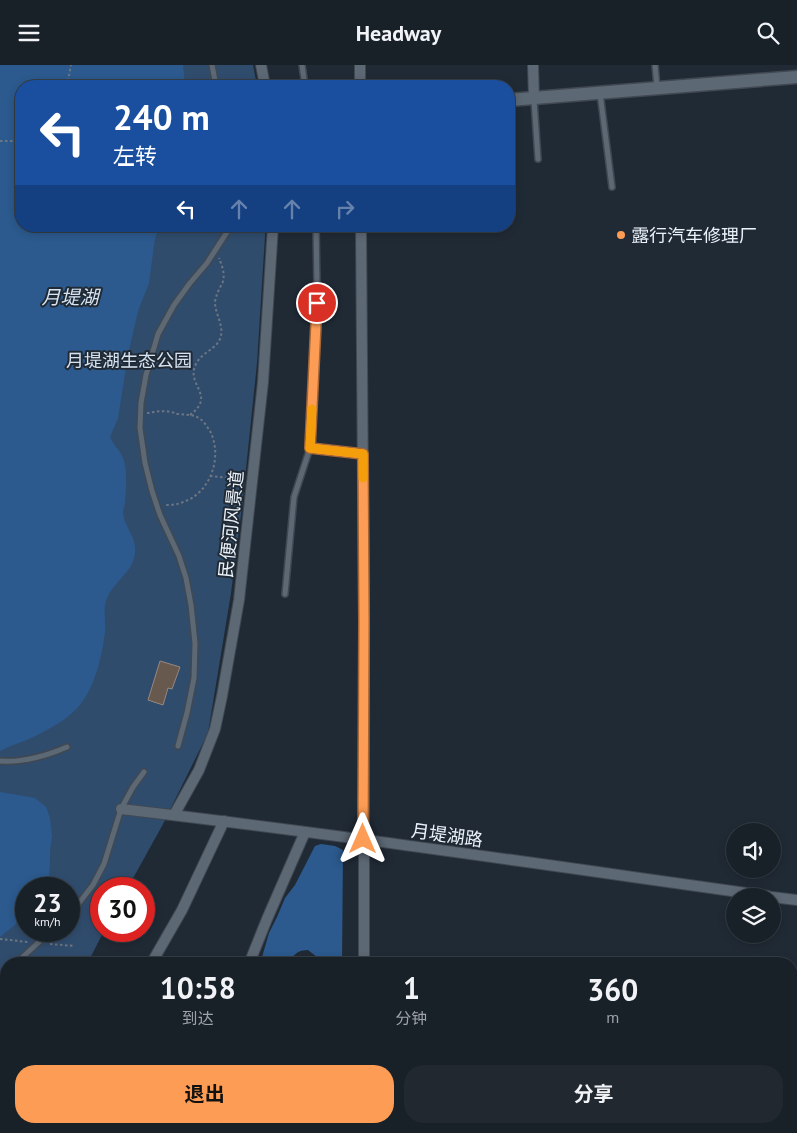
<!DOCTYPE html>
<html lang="zh">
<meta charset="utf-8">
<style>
body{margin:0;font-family:"PT Sans","Noto Sans SC",sans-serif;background:#212830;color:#f1f3f6;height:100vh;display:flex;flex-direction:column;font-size:19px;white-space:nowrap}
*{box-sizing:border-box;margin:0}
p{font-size:16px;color:#9fa3a8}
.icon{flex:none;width:28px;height:28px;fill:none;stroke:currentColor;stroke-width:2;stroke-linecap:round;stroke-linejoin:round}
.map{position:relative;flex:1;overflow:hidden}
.drawer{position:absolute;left:0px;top:892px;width:798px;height:176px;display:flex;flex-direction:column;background:#182028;border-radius:20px 20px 0 0;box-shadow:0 2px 8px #0003,0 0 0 1px #363e45}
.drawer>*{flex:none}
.top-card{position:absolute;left:15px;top:15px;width:500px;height:152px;border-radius:20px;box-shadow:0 2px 8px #0003,0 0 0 1px #363e45;background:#1a4fa0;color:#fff;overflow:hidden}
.fabs{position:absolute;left:726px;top:758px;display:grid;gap:10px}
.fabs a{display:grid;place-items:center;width:55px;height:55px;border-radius:50%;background:#182028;box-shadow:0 2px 8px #0003,0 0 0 1px #363e45;font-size:25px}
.speed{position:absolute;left:15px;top:812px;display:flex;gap:10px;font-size:25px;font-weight:700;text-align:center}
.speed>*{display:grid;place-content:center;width:65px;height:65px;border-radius:50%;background:#182028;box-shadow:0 2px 8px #0003,0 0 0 1px #363e45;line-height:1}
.speed small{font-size:12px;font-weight:400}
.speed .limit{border:8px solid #d22;background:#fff;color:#111}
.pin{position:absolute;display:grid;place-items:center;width:42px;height:42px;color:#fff;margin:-21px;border:2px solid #fff;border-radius:50%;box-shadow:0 1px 5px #0007}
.me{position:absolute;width:55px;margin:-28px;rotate:0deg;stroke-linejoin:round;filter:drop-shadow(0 0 4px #0008)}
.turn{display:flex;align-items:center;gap:18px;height:105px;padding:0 15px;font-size:22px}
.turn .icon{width:65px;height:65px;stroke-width:2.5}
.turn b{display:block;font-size:35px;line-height:42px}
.lanes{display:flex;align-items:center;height:48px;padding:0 15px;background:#0003;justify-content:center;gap:25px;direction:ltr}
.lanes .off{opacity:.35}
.eta{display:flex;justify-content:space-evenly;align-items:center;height:85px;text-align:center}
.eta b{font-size:30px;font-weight:700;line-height:35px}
.cta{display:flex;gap:10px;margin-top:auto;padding:10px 15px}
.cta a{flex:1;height:58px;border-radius:20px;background:#fd9d55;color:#111;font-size:20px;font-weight:700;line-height:58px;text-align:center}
.cta a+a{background:#212830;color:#f1f3f6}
header{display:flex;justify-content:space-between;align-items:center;height:65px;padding:0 15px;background:#182028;font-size:22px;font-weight:700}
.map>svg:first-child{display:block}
</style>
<header><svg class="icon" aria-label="menu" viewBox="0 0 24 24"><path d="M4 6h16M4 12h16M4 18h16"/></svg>Headway<svg class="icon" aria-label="search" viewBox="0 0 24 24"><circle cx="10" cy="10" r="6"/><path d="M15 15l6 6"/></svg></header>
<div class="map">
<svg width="797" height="1068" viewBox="0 0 797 1068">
<rect width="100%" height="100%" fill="#202a35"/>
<path fill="#304c6d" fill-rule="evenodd" d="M 0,0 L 253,0 L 257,21 L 21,21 L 21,161 L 265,161 L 265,171 L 257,298 L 242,442 L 231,528 L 208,668 L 162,761 L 127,824 L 101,824 L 101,866 L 104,866 L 87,899 L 6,899 L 6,1001 L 0,1008 ZM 26,824 L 69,824 L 69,866 L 26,866 Z"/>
<g fill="#2c5a8e">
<path d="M 0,0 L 183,0 L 185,21 L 21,21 L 21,161 L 160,161 L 155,173 L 149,218 L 138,246 L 128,290 L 118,353 L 110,372 C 113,380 119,384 122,391 C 128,402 126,424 125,437 C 125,440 123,444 123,448 C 124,462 137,472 135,488 C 133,508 112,517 106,536 C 103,546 106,557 105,567 C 102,591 95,622 79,641 C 67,655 48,665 31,673 C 20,678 11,680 0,686 Z"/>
<polygon points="0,727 35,733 46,742 50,753 52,772 50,785 50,798 49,812 44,824 26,824 26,845 16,859 0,872"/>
<path d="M 321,779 L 335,781 L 343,785 L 342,899 L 317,899 L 317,892 L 308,885 C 299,885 292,889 290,899 L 260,899 L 269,868 L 277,852 L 285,833 L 295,820 L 315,781 Z"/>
</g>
<polygon fill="#68594f" stroke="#98887e" points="160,596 180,602 172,624 168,623 163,640 148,635"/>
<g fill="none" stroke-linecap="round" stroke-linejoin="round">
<defs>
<g id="service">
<polyline points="212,0 216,21"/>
<polyline points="302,0 305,21"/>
<polyline points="655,0 657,22"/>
<polyline points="600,28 612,122"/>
<polyline points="534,35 538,94"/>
<polyline points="310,383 363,389"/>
<polyline points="285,529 294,432 310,383 317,220 316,161"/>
<polyline points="178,681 187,648 194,613 195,578 191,540 186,513 179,491 160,450 152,426 145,398 140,363 141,338 146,310 158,269 174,240 190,218 207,198 231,161"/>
<path d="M 0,696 C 24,698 46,691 67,682"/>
<polyline points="69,851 93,820 104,799 121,744 133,722 144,707"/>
<polyline points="15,899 51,866"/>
<polyline points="0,920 6,909"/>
<polyline points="274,1068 275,1062"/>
</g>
<g id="minor">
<polyline points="261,0 265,21"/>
<polyline points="360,0 360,21"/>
<polyline points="533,0 534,33"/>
<polyline points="361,161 364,557 364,899"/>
<path d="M 121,744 C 337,769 553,801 768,831"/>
<polyline points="174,750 199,705 215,664 222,631 239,535 263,317 273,161"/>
<polyline points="772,832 797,835"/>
<polyline points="151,899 182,845 224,756"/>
<polyline points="249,899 267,854 305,767"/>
<polyline points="365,1062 365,1068"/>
<polyline points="26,1068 31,1062"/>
<polyline points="104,1068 109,1062"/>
</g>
<polyline id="tertiary" points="509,35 797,12"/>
</defs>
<use href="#service" stroke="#404852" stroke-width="8"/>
<use href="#minor" stroke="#404852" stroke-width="12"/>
<use href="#tertiary" stroke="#404852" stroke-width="15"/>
<g stroke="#6d7680" stroke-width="2" stroke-dasharray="2.5 2.5" stroke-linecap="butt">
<polyline points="67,21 71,0"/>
<polyline points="0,76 21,76"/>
<path d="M 147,348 C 155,347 163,345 171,347 C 177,348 172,348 178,349 C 186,350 194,349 200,354 C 204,356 207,362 210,366 C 223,391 211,428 183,437 C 177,440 170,440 164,440"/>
<path d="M 190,350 C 217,330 185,320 196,299 C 201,288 215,285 220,274 C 225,261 215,250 215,237 C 216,230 219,224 222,219 C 226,210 222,201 219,193"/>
<polyline points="210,411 242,414"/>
<polyline points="0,874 28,877"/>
<polyline points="50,879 75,881"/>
</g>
<use href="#service" stroke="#5d6875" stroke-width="5"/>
<use href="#minor" stroke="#5d6875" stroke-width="10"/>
<use href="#tertiary" stroke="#5d6875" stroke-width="12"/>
</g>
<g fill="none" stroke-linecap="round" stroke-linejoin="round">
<defs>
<polyline id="route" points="317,238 310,383 363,389 364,556 363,774"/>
</defs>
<use href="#route" stroke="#a46637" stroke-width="12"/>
<use href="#route" stroke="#fd9d55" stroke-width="9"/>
<polyline stroke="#f59e0b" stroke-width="9" points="312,344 310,383 363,389 363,413"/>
</g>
<circle fill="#fd9d55" stroke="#202a35" stroke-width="2" cx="621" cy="170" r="5"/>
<g text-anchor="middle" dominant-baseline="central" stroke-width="4" stroke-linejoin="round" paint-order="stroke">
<g font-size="18" fill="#ebf1f9" stroke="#202a35" text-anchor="start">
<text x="631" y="170">露行汽车修理厂</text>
</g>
<g font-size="18" fill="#d5e2f1" stroke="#202a35">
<text x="129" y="295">月堤湖生态公园</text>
</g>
<g font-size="18" fill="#ebf1f9" stroke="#202a35">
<text transform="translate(231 459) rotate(-84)">民便河风景道</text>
<text transform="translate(447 770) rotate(8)">月堤湖路</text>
</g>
<g font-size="19" font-style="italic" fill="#d7e4f4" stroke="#202a35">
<text x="70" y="232">月堤湖</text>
</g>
</g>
</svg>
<div class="fabs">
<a><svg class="icon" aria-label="sound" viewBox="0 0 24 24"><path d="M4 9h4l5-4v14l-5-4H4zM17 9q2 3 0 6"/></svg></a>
<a><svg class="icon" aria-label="layers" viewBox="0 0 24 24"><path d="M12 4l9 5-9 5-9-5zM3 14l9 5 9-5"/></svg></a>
</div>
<div class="speed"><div>23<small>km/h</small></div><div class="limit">30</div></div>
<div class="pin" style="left:317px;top:238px;background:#d93025"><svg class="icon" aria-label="arrive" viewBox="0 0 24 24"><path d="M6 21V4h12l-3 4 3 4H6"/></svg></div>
<svg class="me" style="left:363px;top:774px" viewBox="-20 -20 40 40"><path d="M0-17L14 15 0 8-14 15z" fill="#fd9d55" stroke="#fff" stroke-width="4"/></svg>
<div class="top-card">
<div class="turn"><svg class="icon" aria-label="left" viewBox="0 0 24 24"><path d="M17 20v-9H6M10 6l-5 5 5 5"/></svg><div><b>240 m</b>左转</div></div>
<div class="lanes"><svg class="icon" aria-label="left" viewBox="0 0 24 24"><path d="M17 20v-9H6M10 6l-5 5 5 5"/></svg><svg class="icon off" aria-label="ahead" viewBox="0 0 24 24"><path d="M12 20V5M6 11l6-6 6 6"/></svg><svg class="icon off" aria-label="ahead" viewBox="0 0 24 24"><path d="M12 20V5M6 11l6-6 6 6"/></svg><svg class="icon off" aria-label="right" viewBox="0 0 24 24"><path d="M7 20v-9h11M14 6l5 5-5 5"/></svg></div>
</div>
<section class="drawer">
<div class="eta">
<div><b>10:58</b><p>到达</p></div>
<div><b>1</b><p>分钟</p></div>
<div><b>360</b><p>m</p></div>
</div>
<div class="cta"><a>退出</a><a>分享</a></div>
</section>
</div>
